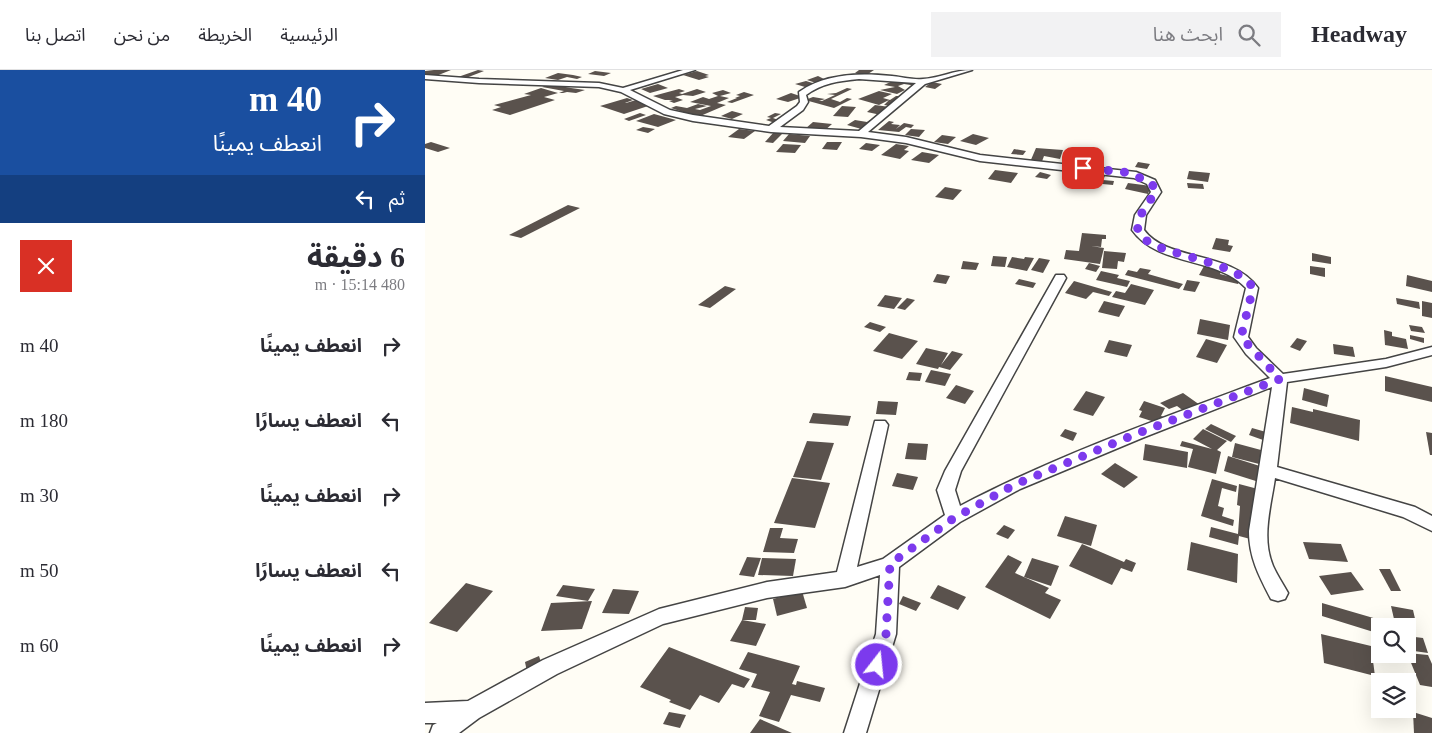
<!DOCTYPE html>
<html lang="ar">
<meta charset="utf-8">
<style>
body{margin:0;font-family:"Times New Roman","Noto Sans Arabic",serif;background:#f2f2f3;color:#2b2b33;direction:rtl;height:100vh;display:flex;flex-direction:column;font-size:19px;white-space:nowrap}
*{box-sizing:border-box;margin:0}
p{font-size:16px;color:#7c7c81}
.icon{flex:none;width:28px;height:28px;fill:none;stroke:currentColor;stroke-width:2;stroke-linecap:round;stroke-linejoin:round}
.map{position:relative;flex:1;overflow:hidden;direction:ltr}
.panel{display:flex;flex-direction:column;background:#fff;width:425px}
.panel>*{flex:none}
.banner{background:#1a4fa0;color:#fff;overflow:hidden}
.buttons{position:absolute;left:946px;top:548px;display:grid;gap:10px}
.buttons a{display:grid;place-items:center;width:45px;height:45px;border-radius:0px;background:#fff;box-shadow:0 5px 20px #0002;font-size:25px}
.pin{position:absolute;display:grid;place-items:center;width:42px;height:42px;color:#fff;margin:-21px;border-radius:10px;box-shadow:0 2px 8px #0006}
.me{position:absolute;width:55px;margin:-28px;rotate:16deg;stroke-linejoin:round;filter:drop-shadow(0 0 4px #0008)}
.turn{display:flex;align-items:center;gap:18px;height:105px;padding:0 20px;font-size:22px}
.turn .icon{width:65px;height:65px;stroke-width:2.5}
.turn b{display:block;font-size:35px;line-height:42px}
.then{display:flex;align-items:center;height:48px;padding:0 20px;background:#0003;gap:10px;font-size:19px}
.round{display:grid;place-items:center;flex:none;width:52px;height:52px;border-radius:0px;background:#f2f2f3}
.head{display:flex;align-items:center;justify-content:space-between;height:85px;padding:0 20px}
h1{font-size:30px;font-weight:700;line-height:38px}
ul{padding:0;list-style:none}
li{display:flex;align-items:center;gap:15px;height:75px;padding:0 20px}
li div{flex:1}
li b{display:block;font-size:19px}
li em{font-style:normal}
header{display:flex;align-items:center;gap:30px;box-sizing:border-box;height:70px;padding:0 25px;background:#fff;border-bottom:1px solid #e1e1e2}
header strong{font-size:24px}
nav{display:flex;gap:28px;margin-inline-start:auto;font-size:18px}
.search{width:350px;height:45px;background:#f2f2f3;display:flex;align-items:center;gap:12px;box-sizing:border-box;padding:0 18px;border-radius:0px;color:#7c7c81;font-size:19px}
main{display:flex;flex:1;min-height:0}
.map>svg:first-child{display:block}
</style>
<header>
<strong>Headway</strong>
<div class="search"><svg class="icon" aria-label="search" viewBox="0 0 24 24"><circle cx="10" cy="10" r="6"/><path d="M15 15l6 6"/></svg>ابحث هنا</div>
<nav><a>الرئيسية</a><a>الخريطة</a><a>من نحن</a><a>اتصل بنا</a></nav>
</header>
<main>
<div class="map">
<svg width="1007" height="663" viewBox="0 0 1007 663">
<rect width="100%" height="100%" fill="#fffdf5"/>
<g fill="#5a524d">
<polygon points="9,0 26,0 11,6 0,5 0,1"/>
<polygon points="53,0 59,1 41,8 33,7"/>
<polygon points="434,0 449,0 440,6 430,3"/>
<polygon points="170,1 186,3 179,6 163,4"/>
<polygon points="272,1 284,5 280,6 284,7 274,10 258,5"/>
<polygon points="133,3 148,5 157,7 152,9 142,7 133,10 120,8"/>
<polygon points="393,6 401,10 391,13 382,10"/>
<polygon points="472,9 497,12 492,16 479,14 473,16 480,20 472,24 455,20 470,17 459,15"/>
<polygon points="381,11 391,14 380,17 370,14"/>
<polygon points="507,12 517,14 510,19 500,17"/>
<polygon points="124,14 146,18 160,20 151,23 142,22 138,23 134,23 139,21 117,17"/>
<polygon points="233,14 243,18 225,23 216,19"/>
<polygon points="116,18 133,23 119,27 130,30 85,45 67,40 76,37 69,35 106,25 99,24"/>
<polygon points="422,18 427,19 406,29 415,32 422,28 427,29 409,38 380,30 388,27 400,29 394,31 397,31 410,25 402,24 411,23"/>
<polygon points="254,19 260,21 254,23 257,24 272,19 281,22 268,26 258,25 250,27 258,30 249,33 244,31 248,30 240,30 228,26"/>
<polygon points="298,20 306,23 295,26 304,28 292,33 301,35 273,47 246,38 251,36 262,38 273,34 282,36 270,39 275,40 286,36 265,32 278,27 284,29 293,26 287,23"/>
<polygon points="454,21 467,24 458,28 465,30 471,26 476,26 466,36 459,35 464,30 454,35 433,29"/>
<polygon points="319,22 329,25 307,33 302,32 312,28 310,28 315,26 311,25"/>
<polygon points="366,23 378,27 363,32 351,29"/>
<polygon points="202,28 208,30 200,33 201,33 211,30 223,36 199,44 175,36"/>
<polygon points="450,35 465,37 456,45 442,42"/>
<polygon points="417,36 431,37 423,47 408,46"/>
<polygon points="307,41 318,44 307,49 296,46"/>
<polygon points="215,43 221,45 204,51 199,49"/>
<polygon points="350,43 356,44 348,48 356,51 350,53 341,50 346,48 342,47"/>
<polygon points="229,44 251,50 233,57 211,51"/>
<polygon points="430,50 442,52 445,50 452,51 440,60 422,55"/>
<polygon points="464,51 469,52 466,54 475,55 471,59 479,53 489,55 486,58 481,57 474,62 453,60"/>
<polygon points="388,52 407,54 399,61 380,59"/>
<polygon points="218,57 230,59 223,63 211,60"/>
<polygon points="314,59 330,61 319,69 303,67"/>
<polygon points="486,59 500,60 494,67 480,65"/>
<polygon points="349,62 358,63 348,73 340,72"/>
<polygon points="364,64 385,66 380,73 358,71"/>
<polygon points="548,64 564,68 551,75 535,71"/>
<polygon points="517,65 531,67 523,74 509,72"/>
<polygon points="6,72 25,78 13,82 0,78 0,74"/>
<polygon points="402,72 417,72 412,80 397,79"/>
<polygon points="441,73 455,75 447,81 434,79"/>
<polygon points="358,74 376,75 370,83 351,82"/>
<polygon points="471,74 484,76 479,80 484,81 475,89 456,85"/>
<polygon points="611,78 638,80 635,89 619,86 616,94 605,92"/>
<polygon points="589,79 601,81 598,85 586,84"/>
<polygon points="497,82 514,85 504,93 486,90"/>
<polygon points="713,92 725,94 722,99 710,97"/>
<polygon points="570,100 593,103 586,113 563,109"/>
<polygon points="764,101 785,103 783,112 762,109"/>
<polygon points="615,102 626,105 622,109 610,107"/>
<polygon points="671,105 680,106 678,110 689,111 688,115 667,113"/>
<polygon points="703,113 726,116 723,124 700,119"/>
<polygon points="762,113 778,114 779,119 763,118"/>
<polygon points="520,117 537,120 528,130 510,127"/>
<polygon points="143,135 155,138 96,168 84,165"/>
<polygon points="657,163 681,165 681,169 677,169 676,177 666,176 679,178 675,194 639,189 641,180 654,181"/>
<polygon points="791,168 804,170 803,175 808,176 805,182 787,179"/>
<polygon points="679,181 701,183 699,192 693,191 692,199 677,198"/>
<polygon points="887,183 906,187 906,194 887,191"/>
<polygon points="568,186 582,187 580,197 566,196"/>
<polygon points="587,187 599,189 600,187 609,188 602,201 582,197"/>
<polygon points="614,188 625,190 618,203 606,200"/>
<polygon points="538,191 554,193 551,200 536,199"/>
<polygon points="664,193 675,196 671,202 660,199"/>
<polygon points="779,196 797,200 795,204 815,209 813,214 774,205"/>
<polygon points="885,196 900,198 900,207 885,204"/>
<polygon points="715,198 726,200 723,204 758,214 754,219 700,205 703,200 712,202"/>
<polygon points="676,201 694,205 692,208 705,211 702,217 671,210"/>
<polygon points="512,204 525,206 521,214 508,212"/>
<polygon points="982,205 1007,211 1007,222 981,216"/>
<polygon points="594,209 611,213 608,218 590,214"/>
<polygon points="762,210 775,212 770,222 758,220"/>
<polygon points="649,211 687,222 684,226 668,222 661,229 640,223"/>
<polygon points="706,214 729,220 720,235 687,227 691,221 700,223"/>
<polygon points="300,216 311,219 285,238 273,235"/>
<polygon points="460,225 477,228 469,239 452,236"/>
<polygon points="482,228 490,230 480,240 472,238"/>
<polygon points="971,228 994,232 995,239 972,234"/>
<polygon points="679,231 700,236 694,247 673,242"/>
<polygon points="997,231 1007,233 1007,248 997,246"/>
<polygon points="775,249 805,255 803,270 772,264"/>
<polygon points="445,252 461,257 455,262 439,257"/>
<polygon points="984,255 997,257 1000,263 986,261"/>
<polygon points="959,260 967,262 967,266 981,269 983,279 960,275"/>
<polygon points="464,263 493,271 477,289 448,281"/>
<polygon points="985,265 999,268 999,273 985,269"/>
<polygon points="872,268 882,271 875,281 865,277"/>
<polygon points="781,269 802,275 792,293 771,287"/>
<polygon points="684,270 707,275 702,287 679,282"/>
<polygon points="908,274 928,277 930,287 909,284"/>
<polygon points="501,278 523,283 516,295 527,281 538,284 525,300 514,297 513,299 491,294"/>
<polygon points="506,300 526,304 520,316 500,312"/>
<polygon points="484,302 497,303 495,311 481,310"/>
<polygon points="960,306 1007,317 1007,332 960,321"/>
<polygon points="531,315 549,321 540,334 521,328"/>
<polygon points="879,318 904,325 902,337 877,330"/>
<polygon points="661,321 680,327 668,346 648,340"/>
<polygon points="758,323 775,335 760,342 752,336 744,339 735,333"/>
<polygon points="453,331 473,332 471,345 451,344"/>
<polygon points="719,331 740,338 736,346 742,348 739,355 714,347 717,341 714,340"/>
<polygon points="867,337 888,342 888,339 935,350 934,371 865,353"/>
<polygon points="388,343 426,346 423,356 384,353"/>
<polygon points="786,354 811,366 806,372 780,359"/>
<polygon points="827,358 841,362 838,370 824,365"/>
<polygon points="640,359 652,363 648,371 635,366"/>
<polygon points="778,359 802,371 792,380 796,382 791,404 763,397 768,379 755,376 757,371 787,379 768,369"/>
<polygon points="1001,362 1007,363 1007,385 1005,385"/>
<polygon points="382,371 409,373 396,410 368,407"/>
<polygon points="483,373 503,374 501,390 480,389"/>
<polygon points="810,373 836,380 834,394 807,387"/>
<polygon points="720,374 763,382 762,398 718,390"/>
<polygon points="803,386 838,397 834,412 799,401"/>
<polygon points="690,393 713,407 699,418 676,404"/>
<polygon points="472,403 493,407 488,420 467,416"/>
<polygon points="367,408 405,413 390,458 349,453"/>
<polygon points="787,409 812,416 811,422 797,418 793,436 799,438 797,446 809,450 808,456 776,446"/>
<polygon points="814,414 833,419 829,470 814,466 813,475 784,467 786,457 813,464 815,436 812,435"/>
<polygon points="640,446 672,455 666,476 632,466"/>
<polygon points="579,455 590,460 583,469 571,464"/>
<polygon points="345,458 358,458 355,468 373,469 369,483 338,482"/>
<polygon points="766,472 813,484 812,513 762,500"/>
<polygon points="878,472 916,474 923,492 884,489"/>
<polygon points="657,474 699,492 701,489 711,493 707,502 696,498 687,515 644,496"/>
<polygon points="583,485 597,492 590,503 624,518 620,523 636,530 625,549 560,517"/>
<polygon points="322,487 336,488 329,507 314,505"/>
<polygon points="337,488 371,489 368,506 333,505"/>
<polygon points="607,488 634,496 626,516 599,507"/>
<polygon points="954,499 965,499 976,521 966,521"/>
<polygon points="926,502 939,520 906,525 894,506"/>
<polygon points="41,513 68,521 32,562 4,553"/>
<polygon points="138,515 170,519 163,531 131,526"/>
<polygon points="513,515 541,527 533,540 505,528"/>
<polygon points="188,519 214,521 204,544 177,543"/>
<polygon points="377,521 382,538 352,546 348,529"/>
<polygon points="478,526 496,533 491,541 474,534"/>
<polygon points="167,531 157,559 116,561 126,533"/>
<polygon points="897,533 969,554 969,556 955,556 955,564 897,546"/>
<polygon points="966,536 988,540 991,553 969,549"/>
<polygon points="320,537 333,538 331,550 317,550 341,554 331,576 305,571 317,550"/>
<polygon points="896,564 946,576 950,606 899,593"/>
<polygon points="982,566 998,568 1003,583 982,580"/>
<polygon points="244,577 325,609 319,618 307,614 294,633 275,625 265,640 244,632 246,630 215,617"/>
<polygon points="323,582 375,596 367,614 371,615 372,611 400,618 395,632 366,625 354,652 334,646 345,622 326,617 332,604 314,599"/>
<polygon points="982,583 1003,585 1007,594 1007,617 995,615"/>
<polygon points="114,586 117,595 102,602 100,592"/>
<polygon points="244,642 261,645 255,658 238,654"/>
<polygon points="988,642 1007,648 1007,663 989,663"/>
<polygon points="335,649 367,663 325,663"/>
</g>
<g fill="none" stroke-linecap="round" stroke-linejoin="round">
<defs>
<path id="street" d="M 258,0 L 270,0 L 205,20 L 245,40 L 268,45 L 344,56 L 372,36 L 375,32 L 374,22 C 401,3 435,3 467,6 C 477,7 488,10 498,9 C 515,8 529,0 547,0 L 500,14 L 443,62 L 481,67 L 555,85 L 711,102 L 730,110 L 736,122 L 721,145 L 719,160 C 742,192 806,180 833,218 L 823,267 L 831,278 L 858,304 L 961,289 L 1007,277 L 1007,285 L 961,297 L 862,312 L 852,397 L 990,437 L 1007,446 L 1007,461 L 978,447 L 850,408 C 846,436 836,468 848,496 C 852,505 858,514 863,523 L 860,529 L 853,531 L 846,529 C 834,506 824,487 824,461 L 847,317 L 717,368 L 595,419 L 535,452 L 474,497 L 471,564 L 441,663 L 419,663 L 451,564 L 455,505 L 420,517 L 342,528 L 238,554 L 132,604 L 54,648 L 34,663 L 5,663 L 8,655 L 12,653 L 0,653 L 0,633 L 43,631 L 118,590 L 234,539 L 342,512 L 412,502 L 450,351 L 460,351 L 463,355 L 432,497 L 458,489 L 520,445 L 512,420 L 520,401 L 631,205 L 639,205 L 641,208 L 536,401 L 530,420 L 535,436 C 634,384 740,347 845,308 L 821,284 L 809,267 L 821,218 C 791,186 733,197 707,160 L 710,145 L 726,122 L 722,114 L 709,108 L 555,91 L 481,73 L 436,67 L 346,62 L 268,51 L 239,44 L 196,22 L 174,17 L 54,13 L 0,9 L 0,5 L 54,9 L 174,13 L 198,18 ZM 434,9 L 491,13 L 434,61 L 355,57 L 378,40 L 383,32 L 381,25 C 397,13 414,11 434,9 Z"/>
</defs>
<use href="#street" stroke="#444" stroke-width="3"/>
<use href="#street" fill="#fff" fill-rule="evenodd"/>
</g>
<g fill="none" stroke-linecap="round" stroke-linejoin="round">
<path stroke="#7c3aed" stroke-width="9" stroke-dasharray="0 16.2" d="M 452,595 L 461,564 L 465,494 L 529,448 L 589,415 L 711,364 L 855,309 L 816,267 L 828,218 C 810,187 719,186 713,160 C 710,148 725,131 731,122 L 726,112 L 699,102 L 658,98"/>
</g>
</svg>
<div class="buttons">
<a><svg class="icon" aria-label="search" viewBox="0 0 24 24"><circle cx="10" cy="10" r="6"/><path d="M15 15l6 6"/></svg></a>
<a><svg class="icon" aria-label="layers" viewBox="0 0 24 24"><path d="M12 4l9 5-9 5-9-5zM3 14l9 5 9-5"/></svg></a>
</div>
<div class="pin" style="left:658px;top:98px;background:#d93025"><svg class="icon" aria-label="arrive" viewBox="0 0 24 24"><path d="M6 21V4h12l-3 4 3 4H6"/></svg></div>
<svg class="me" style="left:452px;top:595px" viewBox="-20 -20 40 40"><circle r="17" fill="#7c3aed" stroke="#fff" stroke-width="3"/><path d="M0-11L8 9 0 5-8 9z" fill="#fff"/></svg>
</div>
<section class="panel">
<div class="banner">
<div class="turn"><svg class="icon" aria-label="right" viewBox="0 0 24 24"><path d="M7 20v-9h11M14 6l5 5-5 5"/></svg><div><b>40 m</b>انعطف يمينًا</div></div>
<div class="then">ثم<svg class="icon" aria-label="left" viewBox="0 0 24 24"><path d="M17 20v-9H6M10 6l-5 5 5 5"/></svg></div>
</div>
<div class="head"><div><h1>6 دقيقة</h1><p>480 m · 15:14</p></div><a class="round" style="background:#d93025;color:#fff"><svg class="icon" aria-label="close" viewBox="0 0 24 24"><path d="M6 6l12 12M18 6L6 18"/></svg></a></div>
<ul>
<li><svg class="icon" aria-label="right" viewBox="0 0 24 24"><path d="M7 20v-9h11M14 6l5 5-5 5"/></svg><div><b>انعطف يمينًا</b></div><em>40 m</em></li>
<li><svg class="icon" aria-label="left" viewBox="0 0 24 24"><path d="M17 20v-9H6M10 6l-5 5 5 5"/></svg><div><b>انعطف يسارًا</b></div><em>180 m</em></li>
<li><svg class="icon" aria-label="right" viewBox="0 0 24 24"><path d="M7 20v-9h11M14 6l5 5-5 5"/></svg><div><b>انعطف يمينًا</b></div><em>30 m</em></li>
<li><svg class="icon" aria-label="left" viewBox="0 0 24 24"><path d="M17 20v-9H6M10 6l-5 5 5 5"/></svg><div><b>انعطف يسارًا</b></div><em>50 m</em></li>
<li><svg class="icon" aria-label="right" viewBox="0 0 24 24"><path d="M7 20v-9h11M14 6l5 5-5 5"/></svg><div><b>انعطف يمينًا</b></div><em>60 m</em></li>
</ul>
</section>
</main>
